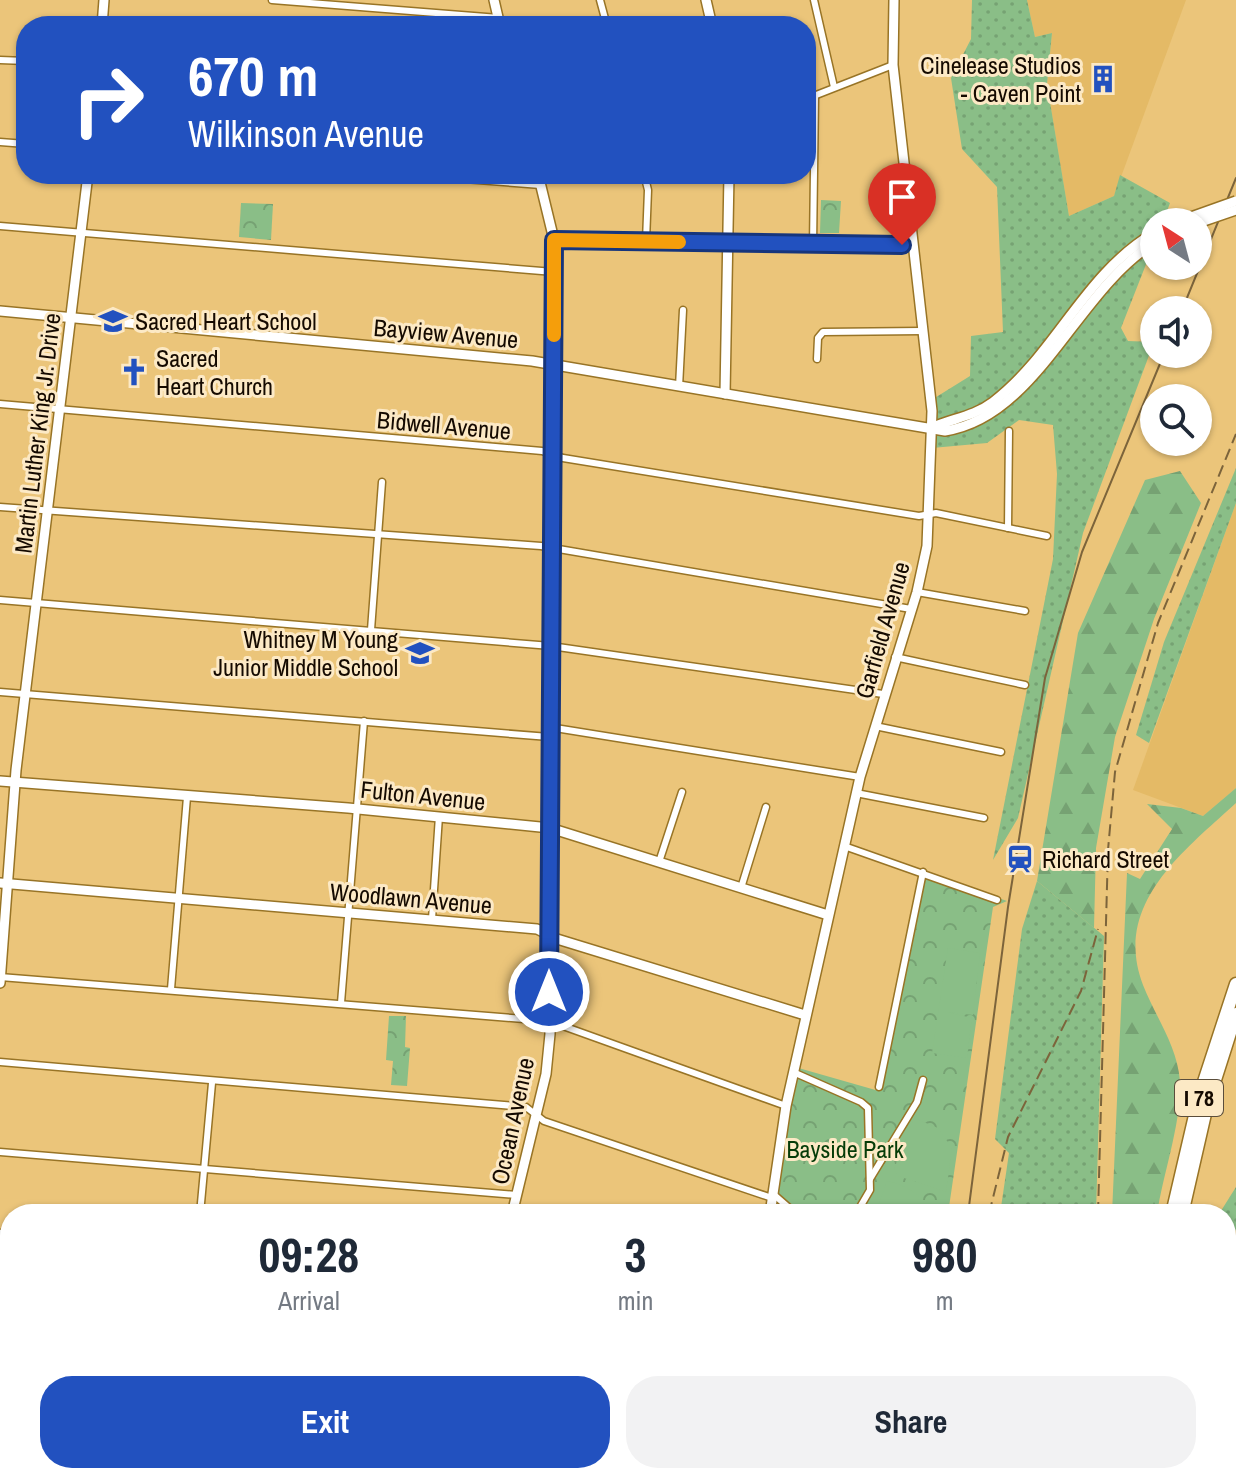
<!DOCTYPE html>
<style>
body{margin:0;font-family:"Archivo Narrow",sans-serif;background:#f2f2f3;color:#1f2937;height:100vh;display:flex;flex-direction:column;font-size:30px;white-space:nowrap}
*{box-sizing:border-box;margin:0}
p{font-size:26px;color:#747a83}
.icon{flex:none;width:44px;height:44px;fill:none;stroke:currentColor;stroke-width:2;stroke-linecap:round;stroke-linejoin:round}
.map{position:relative;flex:1;overflow:hidden}
.drawer{position:absolute;left:0px;top:1204px;width:1236px;height:280px;display:flex;flex-direction:column;background:#fff;border-radius:32px 32px 0 0;box-shadow:0 2px 6px #0004}
.drawer>*{flex:none}
.hud{position:absolute;left:16px;top:16px;width:800px;height:168px;border-radius:32px;box-shadow:0 2px 6px #0004;background:#2251bf;color:#fff;overflow:hidden}
.needle{width:52px;rotate:324deg}
.tools{position:absolute;left:1140px;top:208px;display:grid;gap:16px}
.tools a{display:grid;place-items:center;width:72px;height:72px;border-radius:50%;background:#fff;box-shadow:0 2px 6px #0004;font-size:40px}
.pin{position:absolute;display:grid;place-items:center;width:68px;height:68px;color:#fff;margin:-82px -34px;border-radius:50% 50% 50% 0;rotate:-45deg;box-shadow:0 0 8px #0007}
.pin .icon{rotate:45deg}
.me{position:absolute;width:88px;margin:-44px;rotate:0deg;stroke-linejoin:round;filter:drop-shadow(0 0 6px #0008)}
.turn{display:flex;align-items:center;gap:28px;height:168px;padding:0 40px;font-size:36px}
.turn .icon{width:104px;height:104px;stroke-width:2.5}
.turn b{display:block;font-size:56px;line-height:68px}
.eta{display:flex;justify-content:space-evenly;align-items:center;height:136px;text-align:center}
.eta b{font-size:48px;font-weight:800;line-height:56px}
.primary-button{display:flex;gap:16px;margin-top:auto;padding:16px 40px}
.primary-button a{flex:1;height:92px;border-radius:32px;background:#2251bf;color:#fff;font-size:32px;font-weight:800;line-height:92px;text-align:center}
.primary-button a+a{background:#f2f2f3;color:#1f2937}
.map>svg:first-child{display:block}
</style>
<div class="map">
<svg width="1236" height="1484" viewBox="0 0 1236 1484">
<defs>
<pattern id="grass-dots" width="8" height="8" patternUnits="userSpaceOnUse" patternTransform="scale(2)"><rect width="8" height="8" fill="#8abe87"/><path d="M2 2h.1M6 6h.1" fill="none" stroke="#76a273" stroke-width="1.8" stroke-linecap="round"/></pattern>
<pattern id="forest-firs" width="22" height="20" patternUnits="userSpaceOnUse" patternTransform="scale(2)"><rect width="22" height="20" fill="#8abe87"/><path d="M5 1l3.5 6h-7zM16 11l3.5 6h-7z" fill="#76a273"/></pattern>
<pattern id="cemetery-stones" width="16" height="16" patternUnits="userSpaceOnUse" patternTransform="scale(2)"><rect width="16" height="16" fill="#8abe87"/><path d="M2 7V4a2 2 0 0 1 4 0v3zM10 15v-3a2 2 0 0 1 4 0v3z" fill="#76a273"/></pattern>
<pattern id="park-crowns" width="20" height="18" patternUnits="userSpaceOnUse" patternTransform="scale(2)"><rect width="20" height="18" fill="#8abe87"/><path d="M2 6a3 3 0 1 1 6 0M12 15a3 3 0 1 1 6 0" fill="none" stroke="#76a273"/></pattern>
</defs>
<rect width="100%" height="100%" fill="#ebc57a"/>
<g fill="#e4ba66">
<polygon points="1027,0 1186,0 1114,196 1069,216 1047,84 1052,33 1035,37"/>
<polygon points="1236,503 1236,788 1203,816 1133,790"/>
</g>
<g fill="url(#grass-dots)">
<polygon points="972,0 1027,0 1035,37 1052,33 1047,84 1069,216 1114,196 1120,175 1170,203 1163,222 1154,222 1154,244 1121,328 1128,341 1154,342 1083,533 1018,818 993,860 1053,559 1057,474 1053,425 1019,420 987,443 932,448 933,399 970,376 971,336 1003,332 997,187 962,149 951,78 971,39"/>
<polygon points="1236,468 1236,503 1149,743 1136,735 1164,642"/>
<polygon points="1037,881 1104,936 1096,1214 1000,1214 1009,1153 995,1139 1022,929"/>
<polygon points="1236,1187 1236,1229 1226,1252 1226,1214 1219,1214"/>
<polygon points="959,1474 1038,1474 1036,1484 958,1484"/>
</g>
<g fill="url(#forest-firs)">
<polygon points="1180,471 1201,503 1154,619 1115,737 1096,848 1094,928 1037,881 1078,633 1145,480"/>
<path d="M 1236,788 L 1236,803 C 1184,851 1112,904 1143,985 C 1156,1018 1177,1045 1180,1081 C 1182,1121 1163,1174 1157,1214 L 1112,1214 L 1127,873 L 1140,879 L 1172,829 L 1147,804 L 1181,808 L 1203,816 Z"/>
</g>
<polygon fill="url(#cemetery-stones)" points="471,1474 912,1474 911,1484 469,1484"/>
<g fill="url(#park-crowns)">
<polygon points="821,200 841,201 839,233 820,233"/>
<polygon points="241,203 273,204 271,240 239,237"/>
<polygon points="925,873 1007,901 993,907 948,1214 770,1214 795,1067 879,1091"/>
<polygon points="389,1016 406,1016 405,1047 410,1048 407,1086 391,1085 393,1061 386,1060"/>
</g>
<g fill="#8abe87">
<polygon points="948,948 980,953 973,1015 947,1012 972,1018 967,1058 932,1053"/>
<polygon points="914,1118 938,1128 952,1148 946,1192 898,1176 894,1169"/>
<path d="M 887,1181 C 909,1186 921,1195 932,1214 L 875,1214 Z"/>
</g>
<g fill="none" stroke-linecap="round" stroke-linejoin="round">
<defs>
<g id="street">
<polyline points="272,0 499,18"/>
<polyline points="600,0 607,26"/>
<polyline points="814,0 834,87"/>
<polyline points="0,60 26,61"/>
<polyline points="806,99 893,65"/>
<polyline points="0,142 26,144"/>
<polyline points="399,174 541,185"/>
<polyline points="644,174 648,190 646,241"/>
<polyline points="0,226 554,272"/>
<polyline points="554,240 913,245"/>
<polyline points="813,246 815,96"/>
<polyline points="817,359 818,338 823,332 922,331"/>
<polyline points="679,387 683,310"/>
<polyline points="0,404 542,451 563,458 919,516 936,513 1047,536"/>
<polyline points="0,507 541,546 911,609"/>
<polyline points="1008,528 1009,431"/>
<polyline points="917,592 1025,611"/>
<polyline points="0,600 551,646 883,694"/>
<polyline points="371,630 382,482"/>
<polyline points="895,657 1025,685"/>
<polyline points="0,692 549,737"/>
<polyline points="875,726 1001,752"/>
<polyline points="549,727 860,777"/>
<polyline points="856,793 984,818"/>
<polyline points="844,846 997,900"/>
<polyline points="659,862 682,792"/>
<polyline points="741,888 766,807"/>
<polyline points="432,919 439,816"/>
<polyline points="0,977 549,1021 786,1106"/>
<polyline points="171,989 187,797"/>
<polyline points="341,1003 364,721"/>
<polyline points="0,1062 526,1107 544,1121 772,1198"/>
<polyline points="793,1072 861,1102 868,1108 870,1190 856,1214"/>
<polyline points="879,1087 923,872"/>
<polyline points="0,1152 516,1195"/>
<polyline points="870,1179 917,1102 923,1080"/>
<polyline points="772,1193 796,1214"/>
<polyline points="200,1214 212,1083"/>
<polyline points="0,1233 10,1235"/>
<polyline points="0,1323 10,1325"/>
<polyline points="0,1446 10,1449"/>
<polyline points="118,1474 173,1483"/>
<polyline points="281,1474 326,1484"/>
<polyline points="83,1484 85,1474"/>
</g>
<g id="secondary">
<polyline points="494,0 500,26"/>
<polyline points="706,0 712,26"/>
<polyline points="102,26 104,0"/>
<path d="M 0,311 L 532,361 L 945,431 C 1037,417 1077,290 1154,243"/>
<polyline points="725,394 729,174"/>
<path d="M 931,428 C 953,418 973,417 993,402 C 1056,354 1084,274 1154,233"/>
<polyline points="0,781 348,808 550,828 828,915"/>
<polyline points="0,883 537,929 557,939 805,1015"/>
<polyline points="0,983 16,770 88,174"/>
<polyline points="512,1214 546,1074 550,1034 549,655 555,464 554,240 538,174"/>
<polyline points="770,1214 786,1106 860,777 917,592 927,546 932,411 893,65 894,0"/>
<polyline points="1226,1296 1236,1261"/>
<polyline points="1209,1474 1209,1484"/>
<polyline points="455,1484 457,1474"/>
<polyline points="727,1484 729,1474"/>
</g>
<g id="highway">
<polyline points="1172,1214 1200,1094 1236,984"/>
<polyline points="1182,1214 1207,1105 1236,1014"/>
<polyline points="1147,1484 1147,1474"/>
<polyline points="1157,1484 1157,1474"/>
</g>
</defs>
<use href="#street" stroke="#987426" stroke-width="9"/>
<use href="#secondary" stroke="#987426" stroke-width="12"/>
<use href="#highway" stroke="#987426" stroke-width="15"/>
<use href="#street" stroke="#fff" stroke-width="6"/>
<use href="#secondary" stroke="#fff" stroke-width="9"/>
<use href="#highway" stroke="#fff" stroke-width="12"/>
<g stroke="#7c643b" stroke-width="2">
<polyline points="1182,310 1236,178"/>
<polyline points="968,1214 1008,907 1045,678 1082,552 1164,354"/>
<polyline points="929,1484 930,1474"/>
</g>
<g stroke="#7c643b" stroke-width="2" stroke-dasharray="12 6" stroke-linecap="butt">
<polyline points="989,1214 1008,1137 1081,991 1098,929"/>
<polyline points="1098,1214 1108,850 1115,772 1158,623 1236,434"/>
<polyline points="950,1484 951,1474"/>
<polyline points="1090,1484 1090,1474"/>
</g>
<defs>
<g id="secondary-bridge">
<polyline points="1177,222 1236,201"/>
<polyline points="1198,223 1236,210"/>
</g>
</defs>
<use href="#secondary-bridge" stroke="#987426" stroke-width="12" stroke-linecap="butt"/>
<use href="#secondary-bridge" stroke="#fff" stroke-width="9"/>
</g>
<g fill="none" stroke-linecap="round" stroke-linejoin="round">
<defs>
<polyline id="route" points="549,992 554,240 902,245"/>
</defs>
<use href="#route" stroke="#16357c" stroke-width="20"/>
<use href="#route" stroke="#2251bf" stroke-width="14"/>
<polyline stroke="#f59e0b" stroke-width="14" points="554,335 554,240 679,242"/>
</g>
<defs>
<symbol id="building-bare" viewBox="-9 -9 18 18"><path d="M-4-6H4V6H1V3H-1V6H-4ZM-2.5-4.3h1.7v1.8h-1.7ZM.8-4.3h1.7v1.8H.8ZM-2.5-1h1.7V.8h-1.7ZM.8-1h1.7V.8H.8Z" fill="#2251bf" stroke="#fce9c5" stroke-width="2.5" paint-order="stroke"/></symbol>
<symbol id="school-bare" viewBox="-9 -9 18 18"><path d="M0-5L7-2L0 1L-7-2ZM-4 1L0 2.5L4 1V4Q0 6-4 4Z" fill="#2251bf" stroke="#fce9c5" stroke-width="2.5" paint-order="stroke"/></symbol>
<symbol id="church-bare" viewBox="-9 -9 18 18"><path d="M-1.2-6h2.4v3.5h3.3v2.4h-3.3V6h-2.4V-.1h-3.3v-2.4h3.3Z" fill="#2251bf" stroke="#fce9c5" stroke-width="2.5" paint-order="stroke"/></symbol>
<symbol id="station-bare" viewBox="-9 -9 18 18"><path d="M-3-6H3Q5-6 5-4V2Q5 4 3 4L4.5 6H3L1.5 4h-3L-3 6H-4.5L-3 4Q-5 4-5 2V-4Q-5-6-3-6ZM-3.5-4v3h7v-3ZM-3.5 1v1.5H-2V1ZM2 1v1.5H3.5V1Z" fill="#2251bf" stroke="#fce9c5" stroke-width="2.5" paint-order="stroke"/></symbol>
</defs>
<g fill-rule="evenodd">
<use href="#building-bare" x="1083" y="59" width="40" height="40"/>
<use href="#school-bare" x="93" y="301" width="40" height="40"/>
<use href="#church-bare" x="114" y="352" width="40" height="40"/>
<use href="#school-bare" x="400" y="633" width="40" height="40"/>
<use href="#station-bare" x="1000" y="839" width="40" height="40"/>
</g>
<g text-anchor="middle" dominant-baseline="central" stroke-width="6" stroke-linejoin="round" paint-order="stroke">
<rect fill="#fce9c5" stroke="#5a4d3b" stroke-width="2" x="1175" y="1080" width="48" height="36" rx="6"/>
<g font-size="22" font-weight="bold" fill="#150a00">
<text x="1199" y="1098">I 78</text>
</g>
<g font-size="24" fill="#150a00" stroke="#fce9c5" text-anchor="start">
<text x="1081" y="65" text-anchor="end">Cinelease Studios<tspan x="1081" dy="28">- Caven Point</tspan></text>
<text x="135" y="321">Sacred Heart School</text>
<text x="156" y="358">Sacred<tspan x="156" dy="28">Heart Church</tspan></text>
<text x="398" y="639" text-anchor="end">Whitney M Young<tspan x="398" dy="28">Junior Middle School</tspan></text>
<text x="1042" y="859">Richard Street</text>
</g>
<g font-size="24" fill="#150a00" stroke="#fce9c5">
<text transform="translate(446 333) rotate(5)">Bayview Avenue</text>
<text transform="translate(444 425) rotate(5)">Bidwell Avenue</text>
<text transform="translate(37 433) rotate(-83)">Martin Luther King Jr. Drive</text>
<text transform="translate(882 630) rotate(-74)">Garfield Avenue</text>
<text transform="translate(423 795) rotate(6)">Fulton Avenue</text>
<text transform="translate(411 898) rotate(5)">Woodlawn Avenue</text>
<text transform="translate(512 1121) rotate(-78)">Ocean Avenue</text>
</g>
<g font-size="24" fill="#053c08" stroke="#fce9c5">
<text x="845" y="1149">Bayside Park</text>
</g>
</g>
</svg>
<div class="tools">
<a><svg class="needle" viewBox="-14 -14 28 28"><path d="M0-13l5 13h-10z" fill="#e53935"/><path d="M0 13l5-13h-10z" fill="#747a83"/></svg></a>
<a><svg class="icon" aria-label="sound" viewBox="0 0 24 24"><path d="M4 9h4l5-4v14l-5-4H4zM17 9q2 3 0 6"/></svg></a>
<a><svg class="icon" aria-label="search" viewBox="0 0 24 24"><circle cx="10" cy="10" r="6"/><path d="M15 15l6 6"/></svg></a>
</div>
<div class="pin" style="left:902px;top:245px;background:#d93025"><svg class="icon" aria-label="arrive" viewBox="0 0 24 24"><path d="M6 21V4h12l-3 4 3 4H6"/></svg></div>
<svg class="me" style="left:549px;top:992px" viewBox="-20 -20 40 40"><circle r="17" fill="#2251bf" stroke="#fff" stroke-width="3"/><path d="M0-11L8 9 0 5-8 9z" fill="#fff"/></svg>
<div class="hud">
<div class="turn"><svg class="icon" aria-label="right" viewBox="0 0 24 24"><path d="M7 20v-9h11M14 6l5 5-5 5"/></svg><div><b>670 m</b>Wilkinson Avenue</div></div>
</div>
<section class="drawer">
<div class="eta">
<div><b>09:28</b><p>Arrival</p></div>
<div><b>3</b><p>min</p></div>
<div><b>980</b><p>m</p></div>
</div>
<div class="primary-button"><a>Exit</a><a>Share</a></div>
</section>
</div>
